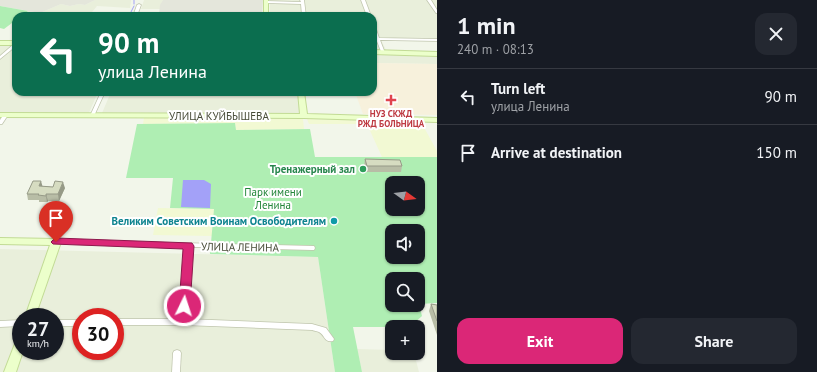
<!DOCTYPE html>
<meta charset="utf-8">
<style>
body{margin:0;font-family:"PT Sans",sans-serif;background:#242831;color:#f1f3f6;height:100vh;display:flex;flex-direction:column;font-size:15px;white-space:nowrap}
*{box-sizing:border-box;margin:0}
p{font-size:13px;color:#9ea1a6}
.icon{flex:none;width:22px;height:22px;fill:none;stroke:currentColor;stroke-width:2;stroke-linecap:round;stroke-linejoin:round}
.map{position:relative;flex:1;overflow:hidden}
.drawer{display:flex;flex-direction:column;background:#171b24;width:380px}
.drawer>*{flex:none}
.banner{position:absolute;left:12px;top:12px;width:365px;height:84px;border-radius:12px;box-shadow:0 1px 3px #0004;background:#0b6e4f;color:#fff;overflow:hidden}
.needle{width:26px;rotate:105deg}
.buttons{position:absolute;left:385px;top:176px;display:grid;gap:8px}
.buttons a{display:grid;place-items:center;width:40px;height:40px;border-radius:8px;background:#171b24;box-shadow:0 1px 3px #0004;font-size:20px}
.speed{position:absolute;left:12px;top:308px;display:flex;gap:8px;font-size:20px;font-weight:700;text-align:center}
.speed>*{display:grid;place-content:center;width:52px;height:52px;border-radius:50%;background:#171b24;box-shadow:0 1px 3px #0004;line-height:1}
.speed small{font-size:10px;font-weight:400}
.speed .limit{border:6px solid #d22;background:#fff;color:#111}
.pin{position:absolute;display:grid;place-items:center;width:34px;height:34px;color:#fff;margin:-41px -17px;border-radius:50% 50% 50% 0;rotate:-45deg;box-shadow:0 0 4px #0007}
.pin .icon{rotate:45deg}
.me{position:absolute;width:44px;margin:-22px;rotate:4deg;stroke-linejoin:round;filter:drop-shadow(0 0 3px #0008)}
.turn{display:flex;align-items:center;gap:14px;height:84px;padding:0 20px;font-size:18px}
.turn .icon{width:52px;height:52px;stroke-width:2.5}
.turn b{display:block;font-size:28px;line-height:34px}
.round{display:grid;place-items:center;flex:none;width:42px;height:42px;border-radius:12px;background:#242831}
.summary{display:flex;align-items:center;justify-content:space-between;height:68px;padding:0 20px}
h1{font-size:24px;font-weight:600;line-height:30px}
.action{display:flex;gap:8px;margin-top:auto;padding:8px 20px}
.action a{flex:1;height:46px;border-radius:12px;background:#db2777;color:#fff;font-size:16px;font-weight:600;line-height:46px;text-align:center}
.action a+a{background:#242831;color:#f1f3f6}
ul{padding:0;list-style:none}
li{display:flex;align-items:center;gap:12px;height:56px;padding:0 20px;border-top:1px solid #363941}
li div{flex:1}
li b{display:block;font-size:15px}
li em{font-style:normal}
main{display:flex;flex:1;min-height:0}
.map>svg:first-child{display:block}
</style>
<main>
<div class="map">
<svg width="437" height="372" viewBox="0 0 437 372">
<rect width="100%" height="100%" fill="#f2f6ea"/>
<g fill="#e9efdb" fill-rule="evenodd">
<polygon points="95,0 131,0 130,8 97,6 92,12 78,12 75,16 21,16 28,11 40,13 61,4 70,6 79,4 85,5"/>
<polygon points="144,0 163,0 160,9 141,9"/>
<polygon points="270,0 437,0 437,39 380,38 387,52 373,52 373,16 270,16"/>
<polygon points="16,44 16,92 98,92 88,115 0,114 0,45"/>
<polygon points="373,54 437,56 437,64 373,63"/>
<polygon points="111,92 297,92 300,113 102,113"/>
<path d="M 0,249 L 318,257 L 335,372 L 0,372 ZM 21,317 L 55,317 L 55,351 L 21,351 ZM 81,317 L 115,317 L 115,351 L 81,351 Z"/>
<polygon points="357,349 392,350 392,353 414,353 419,372 362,372"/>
</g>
<g fill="#f2f9d3">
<polygon points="144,118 303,119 304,129 236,130 235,123 143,124"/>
<polygon points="307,119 421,122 437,151 437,157 382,157 367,124 309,124"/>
<polygon points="158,208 214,209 212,236 153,235"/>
</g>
<g fill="#e4e6db">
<polygon points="0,0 95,0 85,5 79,4 70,6 61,4 40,13 0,6"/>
<polygon points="163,0 263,0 262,16 217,16 216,13 159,14 160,5"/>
</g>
<polygon fill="#f7f1dc" points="373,63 437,64 437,115 363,114 355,92 373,92"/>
<g fill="#afeeb3" fill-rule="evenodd">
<polygon points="0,6 28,11 21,16 16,16 16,20 4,29 0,28"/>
<path d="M 235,123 L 236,130 L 310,129 L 315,157 L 437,157 L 437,303 L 419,304 L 422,316 L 410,327 L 353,327 L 362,372 L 335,372 L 318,257 L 210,254 L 214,209 L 170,208 L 173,178 L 126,178 L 137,124 ZM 392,183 L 418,183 L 418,209 L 392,209 ZM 392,231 L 418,231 L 418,257 L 392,257 ZM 392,279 L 418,279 L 418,305 L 392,305 Z"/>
</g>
<polygon fill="#a3a1f8" points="183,180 204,180 211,184 210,208 181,207"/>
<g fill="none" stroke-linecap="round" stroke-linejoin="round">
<g stroke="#a3a1f8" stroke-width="1">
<polyline points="134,0 134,4"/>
<polyline points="129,16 134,6"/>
</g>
<defs>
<g id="street">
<polygon points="300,0 304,0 306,16 302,16 301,4 266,3 264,2 266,1 301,2"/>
<polygon points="361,0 365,0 371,16 367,16"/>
<polygon points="427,0 431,0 437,10 437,13 436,13"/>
<polygon points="139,4 141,5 137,16 133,16 137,5"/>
<polygon points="265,15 284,15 286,16 264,16"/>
<polygon points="373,25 375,26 379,38 437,39 437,41 380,40 385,53 382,54 373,31"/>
<polygon points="15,43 16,43 16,46 0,59 0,56"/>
<polygon points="101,92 105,92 94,116 94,117 90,117 90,116"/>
<polygon points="4,114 6,114 8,115 2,124 0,124 0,120"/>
<path d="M 54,240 L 314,246 L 315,248 L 314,250 L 312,250 L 192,247 L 187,319 L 312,324 L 326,328 L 334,339 L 333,341 C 324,343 325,335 319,332 C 317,331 314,331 312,330 L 183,325 L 115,325 L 115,319 L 180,319 L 186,247 L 56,244 L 54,244 L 53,242 Z"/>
<polygon points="21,320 21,326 0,327 0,321"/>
<rect x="55" y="320" width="26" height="6"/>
<polygon points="177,350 180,351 181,353 180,372 172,372 173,353 174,351"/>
</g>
<g id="secondary">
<rect x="264" y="0" width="4" height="16"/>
<rect x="0" y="41" width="16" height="4"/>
<polygon points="373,50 437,52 437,56 373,54"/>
<polygon points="298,92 304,92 307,114 437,118 437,122 304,118 0,117 0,113 300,114"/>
<polygon points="0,238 56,239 59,240 61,242 35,317 25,317 50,245 0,244"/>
<polygon points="21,336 21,351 23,351 16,372 4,372 16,341 17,338"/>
</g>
</defs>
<use href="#street" stroke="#c0c6ae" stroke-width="1.5"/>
<use href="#secondary" stroke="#c2db95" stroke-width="2"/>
<use href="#street" fill="#fff" fill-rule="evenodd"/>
<use href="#secondary" fill="#ecffcb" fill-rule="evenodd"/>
</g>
<g fill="#b8bda6">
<polygon points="365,159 402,166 401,172 366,172 364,166"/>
<polygon points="42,186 65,188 59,201 48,201 47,202 39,202 39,200 28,200 27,194"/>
<polygon points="431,304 437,305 437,335 429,311"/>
</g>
<g fill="#969a87">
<polygon points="41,181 43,188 39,186"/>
<polygon points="63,182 65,188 59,201 58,194"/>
<polygon points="46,194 48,201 47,202 46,196"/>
</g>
<g fill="#d6dcc1" stroke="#969a87">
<polygon points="365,159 400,160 402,166 367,166"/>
<polygon points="33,181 41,181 39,186 53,187 55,181 63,182 58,194 46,194 46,196 38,195 39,194 27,194"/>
<polygon points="431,304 437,305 437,321"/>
</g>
<polygon fill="#db2777" stroke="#8e194d" points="56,238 192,243 194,246 190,306 189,310 184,311 180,310 179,306 183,249 53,244 51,242 53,240"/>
<path fill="#e0444e" stroke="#fff" stroke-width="1.5" d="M389 94h4v4h4v4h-4v4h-4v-4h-4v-4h4z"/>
<circle fill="#2e9e5b" stroke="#fff" stroke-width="1.5" cx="363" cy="169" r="4"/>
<circle fill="#0f9aa8" stroke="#fff" stroke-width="1.5" cx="334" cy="221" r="4"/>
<g text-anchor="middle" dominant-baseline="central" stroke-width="4" stroke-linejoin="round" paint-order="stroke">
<g font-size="9" font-weight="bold" fill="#be3a42" stroke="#fff">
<text x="391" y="113">НУЗ СКЖД<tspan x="391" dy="10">РЖД БОЛЬНИЦА</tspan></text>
</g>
<g font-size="11" fill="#474b37" stroke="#fff">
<text x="219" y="116">УЛИЦА КУЙБЫШЕВА</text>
<text transform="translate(240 247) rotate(1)">УЛИЦА ЛЕНИНА</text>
</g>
<g font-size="11" font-weight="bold" fill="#27864d" stroke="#fff" text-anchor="end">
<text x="355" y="169">Тренажерный зал</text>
</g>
<g font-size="11" fill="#228539" stroke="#fff">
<text x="273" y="192">Парк имени<tspan x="273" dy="13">Ленина</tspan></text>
</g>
<g font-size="11" font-weight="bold" fill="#0d838f" stroke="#fff" text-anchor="end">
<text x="326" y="221">Великим Советским Воинам Освободителям</text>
</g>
</g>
</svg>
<div class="buttons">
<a><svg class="needle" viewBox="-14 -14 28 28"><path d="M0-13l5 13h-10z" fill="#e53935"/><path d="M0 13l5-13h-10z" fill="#9ea1a6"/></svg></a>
<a><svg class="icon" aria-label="sound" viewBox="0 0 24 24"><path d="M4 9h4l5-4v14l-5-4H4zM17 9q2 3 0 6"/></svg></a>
<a><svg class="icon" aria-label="search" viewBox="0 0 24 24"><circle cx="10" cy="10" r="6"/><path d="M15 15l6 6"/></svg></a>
<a>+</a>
</div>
<div class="speed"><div>27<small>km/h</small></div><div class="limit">30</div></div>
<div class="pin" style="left:56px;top:242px;background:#d93025"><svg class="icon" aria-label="arrive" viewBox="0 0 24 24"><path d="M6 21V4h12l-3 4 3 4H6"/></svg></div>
<svg class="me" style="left:184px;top:306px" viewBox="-20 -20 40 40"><circle r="17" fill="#db2777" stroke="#fff" stroke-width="3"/><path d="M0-11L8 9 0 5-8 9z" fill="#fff"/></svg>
<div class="banner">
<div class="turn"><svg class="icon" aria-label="left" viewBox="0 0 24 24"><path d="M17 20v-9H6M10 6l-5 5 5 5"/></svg><div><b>90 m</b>улица Ленина</div></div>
</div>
</div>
<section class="drawer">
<div class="summary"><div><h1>1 min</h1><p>240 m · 08:13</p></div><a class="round"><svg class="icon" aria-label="close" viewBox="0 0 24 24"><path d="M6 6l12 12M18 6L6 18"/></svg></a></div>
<ul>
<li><svg class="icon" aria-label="left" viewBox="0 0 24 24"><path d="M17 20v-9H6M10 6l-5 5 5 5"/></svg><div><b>Turn left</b><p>улица Ленина</p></div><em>90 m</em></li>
<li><svg class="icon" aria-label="arrive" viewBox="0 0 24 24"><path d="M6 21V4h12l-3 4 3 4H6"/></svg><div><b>Arrive at destination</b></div><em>150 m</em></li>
</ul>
<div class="action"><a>Exit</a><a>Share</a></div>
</section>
</main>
